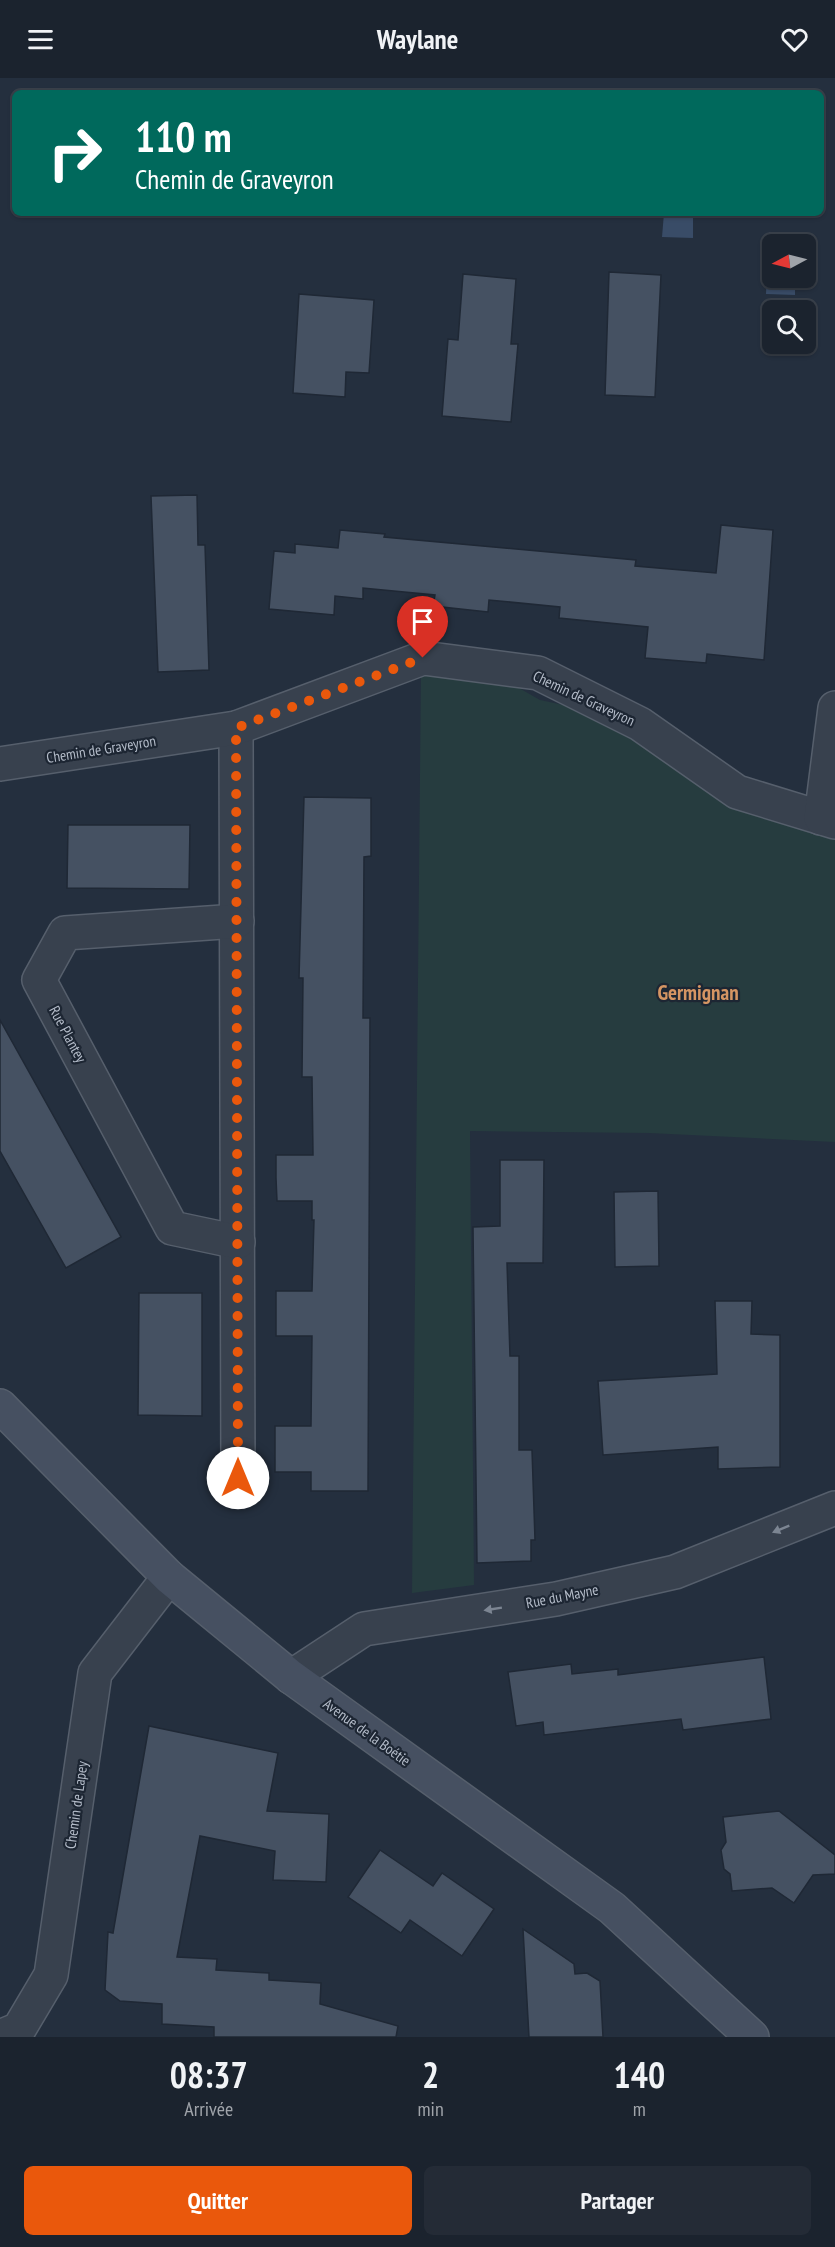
<!DOCTYPE html>
<html lang="fr">
<meta charset="utf-8">
<style>
body{margin:0;font-family:"PT Sans Narrow",sans-serif;background:#242b36;color:#f1f3f6;height:100vh;display:flex;flex-direction:column;font-size:22px;white-space:nowrap}
*{box-sizing:border-box;margin:0}
p{font-size:20px;color:#a0a4aa}
.icon{flex:none;width:33px;height:33px;fill:none;stroke:currentColor;stroke-width:2;stroke-linecap:round;stroke-linejoin:round}
.map{position:relative;height:1959px;overflow:hidden}
.sheet{display:flex;flex-direction:column;background:#1b232e;flex:1}
.sheet>*{flex:none}
.banner{position:absolute;left:12px;top:12px;width:812px;height:126px;border-radius:9px;box-shadow:0 2px 4px #0004,0 0 0 2px #39404a;background:#00695c;color:#fff;overflow:hidden}
.needle{width:39px;rotate:263deg}
.fabs{position:absolute;left:762px;top:156px;display:grid;gap:12px}
.fabs a{display:grid;place-items:center;width:54px;height:54px;border-radius:9px;background:#1b232e;box-shadow:0 2px 4px #0004,0 0 0 2px #39404a;font-size:30px}
.pin{position:absolute;display:grid;place-items:center;width:51px;height:51px;color:#fff;margin:-62px -26px;border-radius:50% 50% 50% 0;rotate:-45deg;box-shadow:0 0 6px #0007}
.pin .icon{rotate:45deg}
.me{position:absolute;width:66px;margin:-33px;rotate:0deg;stroke-linejoin:round;filter:drop-shadow(0 0 4px #0008)}
.turn{display:flex;align-items:center;gap:21px;height:126px;padding:0 24px;font-size:27px}
.turn .icon{width:78px;height:78px;stroke-width:2.5}
.turn b{display:block;font-size:42px;line-height:51px}
.eta{display:flex;justify-content:space-evenly;align-items:center;height:102px;text-align:center}
.eta b{font-size:36px;font-weight:700;line-height:42px}
.button{display:flex;gap:12px;margin-top:auto;padding:12px 24px}
.button a{flex:1;height:69px;border-radius:9px;background:#ea580c;color:#fff;font-size:24px;font-weight:700;line-height:69px;text-align:center}
.button a+a{background:#242b36;color:#f1f3f6}
header{display:flex;justify-content:space-between;align-items:center;height:78px;padding:0 24px;background:#1b232e;font-size:27px;font-weight:700}
.map>svg:first-child{display:block}
</style>
<header><svg class="icon" aria-label="menu" viewBox="0 0 24 24"><path d="M4 6h16M4 12h16M4 18h16"/></svg>Waylane<svg class="icon" aria-label="heart" viewBox="0 0 24 24"><path d="M12 20l-8-8c-3-5 5-10 8-4 3-6 11-1 8 4z"/></svg></header>
<div class="map">
<svg width="835" height="1959" viewBox="0 0 835 1959">
<rect width="100%" height="100%" fill="#242f3e"/>
<polygon fill="#263c3f" points="477,586 540,622 629,641 835,753 835,1064 649,1055 470,1053 474,1507 412,1515 421,593"/>
<g fill="#394c67">
<polygon points="664,135 693,135 693,160 662,159"/>
<polygon points="769,154 797,155 797,166 772,166 772,200 795,200 795,217 766,216"/>
</g>
<g fill="#455162" stroke="#1f2835" stroke-width="1.5">
<polygon points="609,194 661,197 655,319 605,317"/>
<polygon points="463,196 516,201 511,266 518,266 511,344 442,338 448,261 458,262"/>
<polygon points="299,216 374,222 369,295 346,294 345,319 293,315"/>
<polygon points="197,417 198,467 205,467 209,592 158,594 151,418"/>
<polygon points="721,447 773,452 764,582 707,576 706,585 645,580 648,549 559,540 560,529 489,522 488,534 433,528 435,517 363,510 363,521 335,518 334,537 269,531 274,473 295,475 295,466 338,470 340,452 385,456 384,459 636,482 635,488 716,495"/>
<polygon points="304,719 371,720 371,778 364,779 363,940 370,940 368,1413 311,1413 311,1394 275,1394 275,1348 311,1348 312,1258 276,1258 276,1213 312,1213 314,1142 312,1142 312,1123 277,1123 276,1100 276,1077 313,1077 312,999 302,999 303,900 299,900"/>
<polygon points="68,747 190,747 189,811 67,810"/>
<polygon points="0,942 121,1159 66,1190 0,1073"/>
<polygon points="500,1082 544,1082 543,1185 507,1185 510,1278 519,1278 519,1372 532,1372 535,1462 531,1462 531,1483 477,1485 473,1149 500,1148"/>
<polygon points="658,1113 659,1188 615,1189 614,1114"/>
<polygon points="139,1215 202,1215 202,1338 138,1337"/>
<polygon points="715,1223 752,1223 751,1256 780,1257 780,1389 718,1391 718,1369 603,1377 598,1303 717,1296"/>
<polygon points="764,1579 771,1641 683,1652 681,1641 544,1657 543,1644 516,1648 508,1594 571,1586 572,1596 618,1591 618,1597"/>
<polygon points="149,1648 278,1675 267,1733 329,1736 326,1804 273,1802 275,1773 200,1758 177,1879 217,1881 216,1892 269,1895 269,1902 321,1905 320,1926 398,1948 396,1959 214,1959 214,1949 162,1946 162,1926 120,1923 105,1912 108,1854 113,1855"/>
<polygon points="779,1733 835,1777 835,1796 813,1797 794,1825 772,1810 732,1813 730,1796 724,1791 721,1772 726,1764 723,1739"/>
<polygon points="380,1772 433,1808 442,1795 494,1831 462,1878 410,1842 401,1855 348,1819"/>
<polygon points="523,1851 574,1886 575,1896 587,1895 600,1903 603,1959 529,1959"/>
</g>
<g fill="none" stroke-linecap="round" stroke-linejoin="round">
<defs>
<g id="street">
<polyline points="236,650 238,1400"/>
<polyline points="0,686 236,650 423,580 538,595 640,646 737,714 835,744"/>
<polyline points="821,740 835,630"/>
<polyline points="237,843 65,855 39,902 172,1150 238,1164"/>
<polyline points="291,1599 364,1551 556,1521 675,1494 835,1430"/>
<polyline points="0,1959 19,1951 51,1897 95,1595 169,1499"/>
</g>
<polyline id="secondary" points="0,1328 169,1499 291,1599 612,1830 752,1959"/>
</defs>
<use href="#street" stroke="#565f6c" stroke-width="36"/>
<use href="#secondary" stroke="#565f6c" stroke-width="36"/>
<use href="#street" stroke="#38414e" stroke-width="33"/>
<use href="#secondary" stroke="#465061" stroke-width="33"/>
</g>
<defs><path id="oneway-solid" d="M-6-.8H1V-3.2L6.5 0L1 3.2V.8H-6Z" transform="scale(1.5)"/></defs>
<g fill="#7c8592">
<use href="#oneway-solid" transform="translate(781 1451) rotate(158)"/>
<use href="#oneway-solid" transform="translate(493 1531) rotate(171)"/>
</g>
<g fill="none" stroke-linecap="round" stroke-linejoin="round">
<polyline stroke="#ea580c" stroke-width="10" stroke-dasharray="0 18" points="238,1400 236,650 423,580"/>
</g>
<g text-anchor="middle" dominant-baseline="central" stroke-width="4.5" stroke-linejoin="round" paint-order="stroke">
<g font-size="15" fill="#b4bcc9" stroke="#1d2633">
<text transform="translate(584 620) rotate(25)">Chemin de Graveyron</text>
<text transform="translate(101 671) rotate(-9)">Chemin de Graveyron</text>
<text transform="translate(68 956) rotate(62)">Rue Plantey</text>
<text transform="translate(562 1518) rotate(-11)">Rue du Mayne</text>
<text transform="translate(367 1654) rotate(36)">Avenue de la Boétie</text>
<text transform="translate(76 1727) rotate(-82)">Chemin de Lapey</text>
</g>
<g font-size="21" font-weight="bold" fill="#d59563" stroke="#1d2633">
<text x="698" y="914">Germignan</text>
</g>
</g>
</svg>
<div class="fabs">
<a><svg class="needle" viewBox="-14 -14 28 28"><path d="M0-13l5 13h-10z" fill="#e53935"/><path d="M0 13l5-13h-10z" fill="#a0a4aa"/></svg></a>
<a><svg class="icon" aria-label="search" viewBox="0 0 24 24"><circle cx="10" cy="10" r="6"/><path d="M15 15l6 6"/></svg></a>
</div>
<div class="pin" style="left:423px;top:580px;background:#d93025"><svg class="icon" aria-label="arrive" viewBox="0 0 24 24"><path d="M6 21V4h12l-3 4 3 4H6"/></svg></div>
<svg class="me" style="left:238px;top:1400px" viewBox="-20 -20 40 40"><circle r="19" fill="#fff"/><path d="M0-13L10 11 0 6-10 11z" fill="#ea580c"/></svg>
<div class="banner">
<div class="turn"><svg class="icon" aria-label="right" viewBox="0 0 24 24"><path d="M7 20v-9h11M14 6l5 5-5 5"/></svg><div><b>110 m</b>Chemin de Graveyron</div></div>
</div>
</div>
<section class="sheet">
<div class="eta">
<div><b>08:37</b><p>Arrivée</p></div>
<div><b>2</b><p>min</p></div>
<div><b>140</b><p>m</p></div>
</div>
<div class="button"><a>Quitter</a><a>Partager</a></div>
</section>
